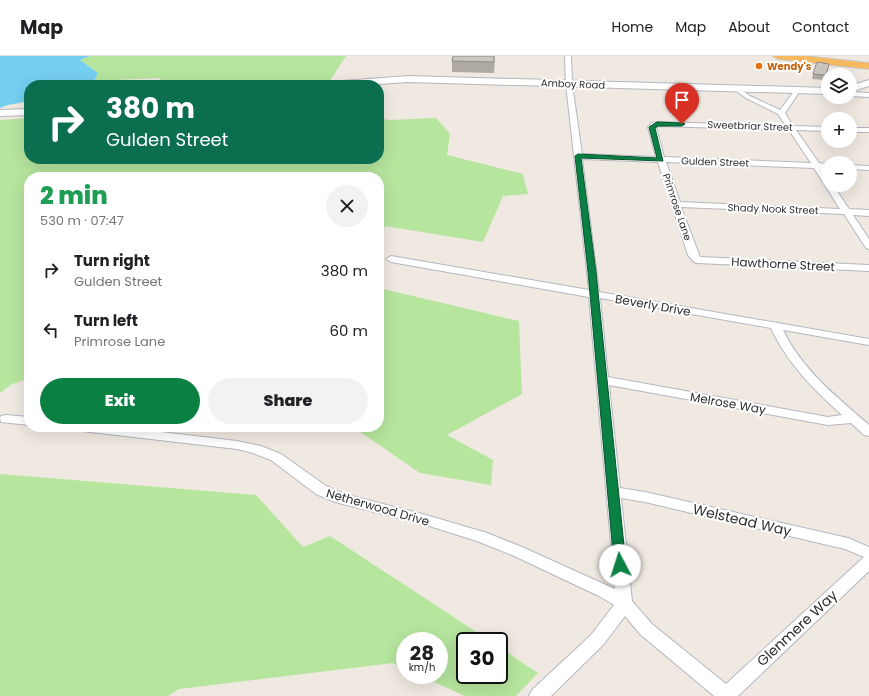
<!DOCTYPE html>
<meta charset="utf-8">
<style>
body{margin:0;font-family:Poppins,sans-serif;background:#f2f2f2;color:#202124;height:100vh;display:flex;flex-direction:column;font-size:15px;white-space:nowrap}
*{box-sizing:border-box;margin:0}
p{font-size:13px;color:#757577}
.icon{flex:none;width:22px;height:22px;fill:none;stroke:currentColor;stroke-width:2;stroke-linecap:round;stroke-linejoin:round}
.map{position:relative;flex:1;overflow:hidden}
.panel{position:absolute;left:24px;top:116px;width:360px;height:260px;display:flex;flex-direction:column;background:#fff;border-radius:16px;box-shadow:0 4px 16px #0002}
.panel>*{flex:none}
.hud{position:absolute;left:24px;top:24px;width:360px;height:84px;border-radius:16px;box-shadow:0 4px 16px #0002;background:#0b6e4f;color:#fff;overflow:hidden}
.controls{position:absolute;left:821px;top:12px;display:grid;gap:8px}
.controls a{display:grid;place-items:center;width:36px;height:36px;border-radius:50%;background:#fff;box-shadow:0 4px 16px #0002;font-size:20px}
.speed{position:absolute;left:396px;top:576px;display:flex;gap:8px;font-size:20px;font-weight:700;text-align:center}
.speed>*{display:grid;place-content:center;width:52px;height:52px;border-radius:50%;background:#fff;box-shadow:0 4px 16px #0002;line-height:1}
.speed small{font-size:10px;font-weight:400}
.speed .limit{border:2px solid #111;border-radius:6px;background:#fff;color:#111}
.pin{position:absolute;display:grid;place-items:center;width:34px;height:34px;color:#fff;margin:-41px -17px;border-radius:50% 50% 50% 0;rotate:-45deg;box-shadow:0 0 4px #0007}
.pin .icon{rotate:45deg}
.me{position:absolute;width:44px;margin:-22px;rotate:355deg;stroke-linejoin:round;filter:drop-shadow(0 0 3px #0008)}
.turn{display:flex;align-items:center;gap:14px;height:84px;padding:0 16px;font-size:18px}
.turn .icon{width:52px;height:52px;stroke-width:2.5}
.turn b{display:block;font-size:28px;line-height:34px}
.round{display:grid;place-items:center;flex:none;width:42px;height:42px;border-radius:21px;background:#f2f2f2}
.headline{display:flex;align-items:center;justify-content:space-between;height:68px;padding:0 16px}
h1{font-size:24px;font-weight:800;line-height:30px;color:#1e9e55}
.primary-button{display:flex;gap:8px;margin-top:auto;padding:8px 16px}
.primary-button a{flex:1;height:46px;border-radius:24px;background:#0b8043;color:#fff;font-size:16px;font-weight:800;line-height:46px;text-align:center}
.primary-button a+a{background:#f2f2f2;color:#202124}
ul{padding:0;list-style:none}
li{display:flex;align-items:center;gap:12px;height:60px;padding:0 16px}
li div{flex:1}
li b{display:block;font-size:15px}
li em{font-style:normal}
header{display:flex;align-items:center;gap:24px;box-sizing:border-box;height:56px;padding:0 20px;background:#fff;border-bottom:1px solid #e0e0e0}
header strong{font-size:19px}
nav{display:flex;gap:22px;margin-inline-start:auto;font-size:14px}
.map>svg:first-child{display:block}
</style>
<header>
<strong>Map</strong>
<nav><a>Home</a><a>Map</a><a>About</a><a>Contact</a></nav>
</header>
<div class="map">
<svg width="869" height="640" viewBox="0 0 869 640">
<rect width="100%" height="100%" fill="#efe9e1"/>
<g fill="#b6e59e">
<polygon points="90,0 372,0 346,0 329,26 296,29 168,29 159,22 94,25 98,17 80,4"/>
<polygon points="29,62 29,103 379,103 379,62 389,64 436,62 450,78 447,99 523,118 528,138 503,140 483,186 385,170 379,190 379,121 29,121 29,323 12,328 0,337 0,64"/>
<polygon points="379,232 519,265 522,338 447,379 493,404 491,429 420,417 353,371 379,371"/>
<polygon points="0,418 256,439 303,491 330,480 490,585 465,585 465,619 499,619 499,591 538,617 516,640 465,640 419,619 439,619 439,585 405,585 405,613 393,607 179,633 168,640 0,640"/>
</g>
<polygon fill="#75cff0" points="0,0 90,0 80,4 98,17 94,25 75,29 29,29 29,45 8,49 0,52"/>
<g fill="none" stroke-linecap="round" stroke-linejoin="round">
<defs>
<g id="minor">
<path d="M 565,0 L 571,0 L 572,28 L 582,98 L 656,101 L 648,71 L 651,67 L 660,66 L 786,70 L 778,58 L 746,42 L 734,33 L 739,32 L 750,40 L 780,54 L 795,34 L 797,33 L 800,35 L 785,57 L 793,70 L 828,71 L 828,75 L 796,74 L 819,107 L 828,108 L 828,112 L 822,112 L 828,121 L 828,129 L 833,129 L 849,153 L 869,154 L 869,160 L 853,159 L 869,183 L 869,193 L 866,192 L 844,158 L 681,151 L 700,201 L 869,209 L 869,215 L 697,207 L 694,206 L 688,199 L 658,106 L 582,103 L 599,236 L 869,283 L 869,289 L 783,274 C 802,314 837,341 869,369 L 869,380 L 864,379 L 851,367 L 828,369 L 609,329 L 620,432 L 645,436 L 848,482 L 869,491 L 869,515 L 738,640 L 714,640 L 640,578 L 625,560 L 603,589 L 551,640 L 529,640 L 532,634 L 591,579 L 614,549 L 599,540 L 512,499 L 477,485 L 426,469 L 335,446 L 316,438 L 271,404 L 253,397 L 237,393 L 82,375 L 77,374 L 76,371 L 119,371 L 237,385 L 261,390 L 281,398 L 326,430 L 344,438 L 426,459 L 487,477 L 522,491 L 615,533 L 589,241 L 391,206 L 386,203 L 391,200 L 589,234 L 566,28 ZM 660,70 L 789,74 L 811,107 L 664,101 L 656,71 ZM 666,106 L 814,112 L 840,153 L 680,146 ZM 600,242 L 771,272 C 787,307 814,334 842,359 L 828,361 L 608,321 ZM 621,442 L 645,446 L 845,493 L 864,501 L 726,628 L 652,568 L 632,545 Z"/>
<polygon points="850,36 869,37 869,41 850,40"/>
<rect x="850" y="72" width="19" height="4"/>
<polygon points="850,109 869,110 869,114 850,113"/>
<polygon points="6,359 29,361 29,369 1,366 0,362 1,360"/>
</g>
<g id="secondary">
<polygon points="408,20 828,32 828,38 408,26 365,29 324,29 329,26"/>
<polygon points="869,24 869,30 850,36 850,30"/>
<polygon points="29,53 29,59 0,60 0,54"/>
</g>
<polygon id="trunk" points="773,0 805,0 869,7 869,13 778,3"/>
</defs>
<use href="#minor" stroke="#b4b7c1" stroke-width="2"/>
<use href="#secondary" stroke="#b4b7c1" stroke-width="2"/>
<use href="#trunk" stroke="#c9c9c9" stroke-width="2"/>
<use href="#minor" fill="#fff" fill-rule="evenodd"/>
<use href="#secondary" fill="#fff" fill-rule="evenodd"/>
<use href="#trunk" fill="#f8ba60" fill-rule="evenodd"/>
</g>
<g fill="#afaba4">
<polygon points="453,0 495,0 494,17 452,16 452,5"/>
<polygon points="829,8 824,24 812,23 813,18"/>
</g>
<g fill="#cbc7bf" stroke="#8e8b86">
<polygon points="453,0 494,0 494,6 452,5"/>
<polygon points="817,6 829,8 826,19 813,18"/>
</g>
<polygon fill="#0b8043" stroke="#07532c" points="657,66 682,67 685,68 682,70 658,70 655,72 663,105 581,102 596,216 626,509 624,512 620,513 616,512 614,509 588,216 575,100 578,98 657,102 649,71"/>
<circle fill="#e8710a" stroke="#fff" stroke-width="1.5" cx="759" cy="10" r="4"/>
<g text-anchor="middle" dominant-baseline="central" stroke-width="4" stroke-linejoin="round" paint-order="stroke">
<g font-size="10" font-weight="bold" fill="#c56008" stroke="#fff" text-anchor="start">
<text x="767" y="10">Wendy's</text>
</g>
<g font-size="10" fill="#2e2e2e" stroke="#fff">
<text transform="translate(573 28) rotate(2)">Amboy Road</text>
<text transform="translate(750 70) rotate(2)">Sweetbriar Street</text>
<text transform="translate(715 106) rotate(2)">Gulden Street</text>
<text transform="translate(677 151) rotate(71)">Primrose Lane</text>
<text transform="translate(773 153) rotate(2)">Shady Nook Street</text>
</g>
<g font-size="12" fill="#2e2e2e" stroke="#fff">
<text transform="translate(783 208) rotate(3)">Hawthorne Street</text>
<text transform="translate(653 249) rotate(10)">Beverly Drive</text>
<text transform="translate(728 347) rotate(10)">Melrose Way</text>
<text transform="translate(378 451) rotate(16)">Netherwood Drive</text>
</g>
<g font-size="14" fill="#2e2e2e" stroke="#fff">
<text transform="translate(742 464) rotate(13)">Welstead Way</text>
<text transform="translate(797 572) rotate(-43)">Glenmere Way</text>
</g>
</g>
</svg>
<div class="controls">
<a><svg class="icon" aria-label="layers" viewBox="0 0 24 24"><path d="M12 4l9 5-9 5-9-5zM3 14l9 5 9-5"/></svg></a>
<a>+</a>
<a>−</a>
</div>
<div class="speed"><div>28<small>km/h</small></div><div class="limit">30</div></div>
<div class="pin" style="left:682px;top:68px;background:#d93025"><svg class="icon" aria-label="arrive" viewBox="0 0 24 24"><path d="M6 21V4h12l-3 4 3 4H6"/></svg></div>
<svg class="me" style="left:620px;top:509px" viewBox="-20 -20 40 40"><circle r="19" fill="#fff"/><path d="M0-13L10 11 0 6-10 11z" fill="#0b8043"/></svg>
<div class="hud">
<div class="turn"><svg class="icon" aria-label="right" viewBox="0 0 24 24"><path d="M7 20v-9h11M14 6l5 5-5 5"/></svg><div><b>380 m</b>Gulden Street</div></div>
</div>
<section class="panel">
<div class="headline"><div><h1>2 min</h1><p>530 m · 07:47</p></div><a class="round"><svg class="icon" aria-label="close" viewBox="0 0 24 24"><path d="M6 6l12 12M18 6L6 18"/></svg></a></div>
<ul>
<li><svg class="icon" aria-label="right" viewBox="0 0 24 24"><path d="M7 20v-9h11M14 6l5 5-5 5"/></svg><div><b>Turn right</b><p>Gulden Street</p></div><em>380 m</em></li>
<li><svg class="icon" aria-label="left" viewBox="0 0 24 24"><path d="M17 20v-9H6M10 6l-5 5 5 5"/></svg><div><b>Turn left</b><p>Primrose Lane</p></div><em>60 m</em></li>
</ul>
<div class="primary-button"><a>Exit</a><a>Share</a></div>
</section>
</div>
